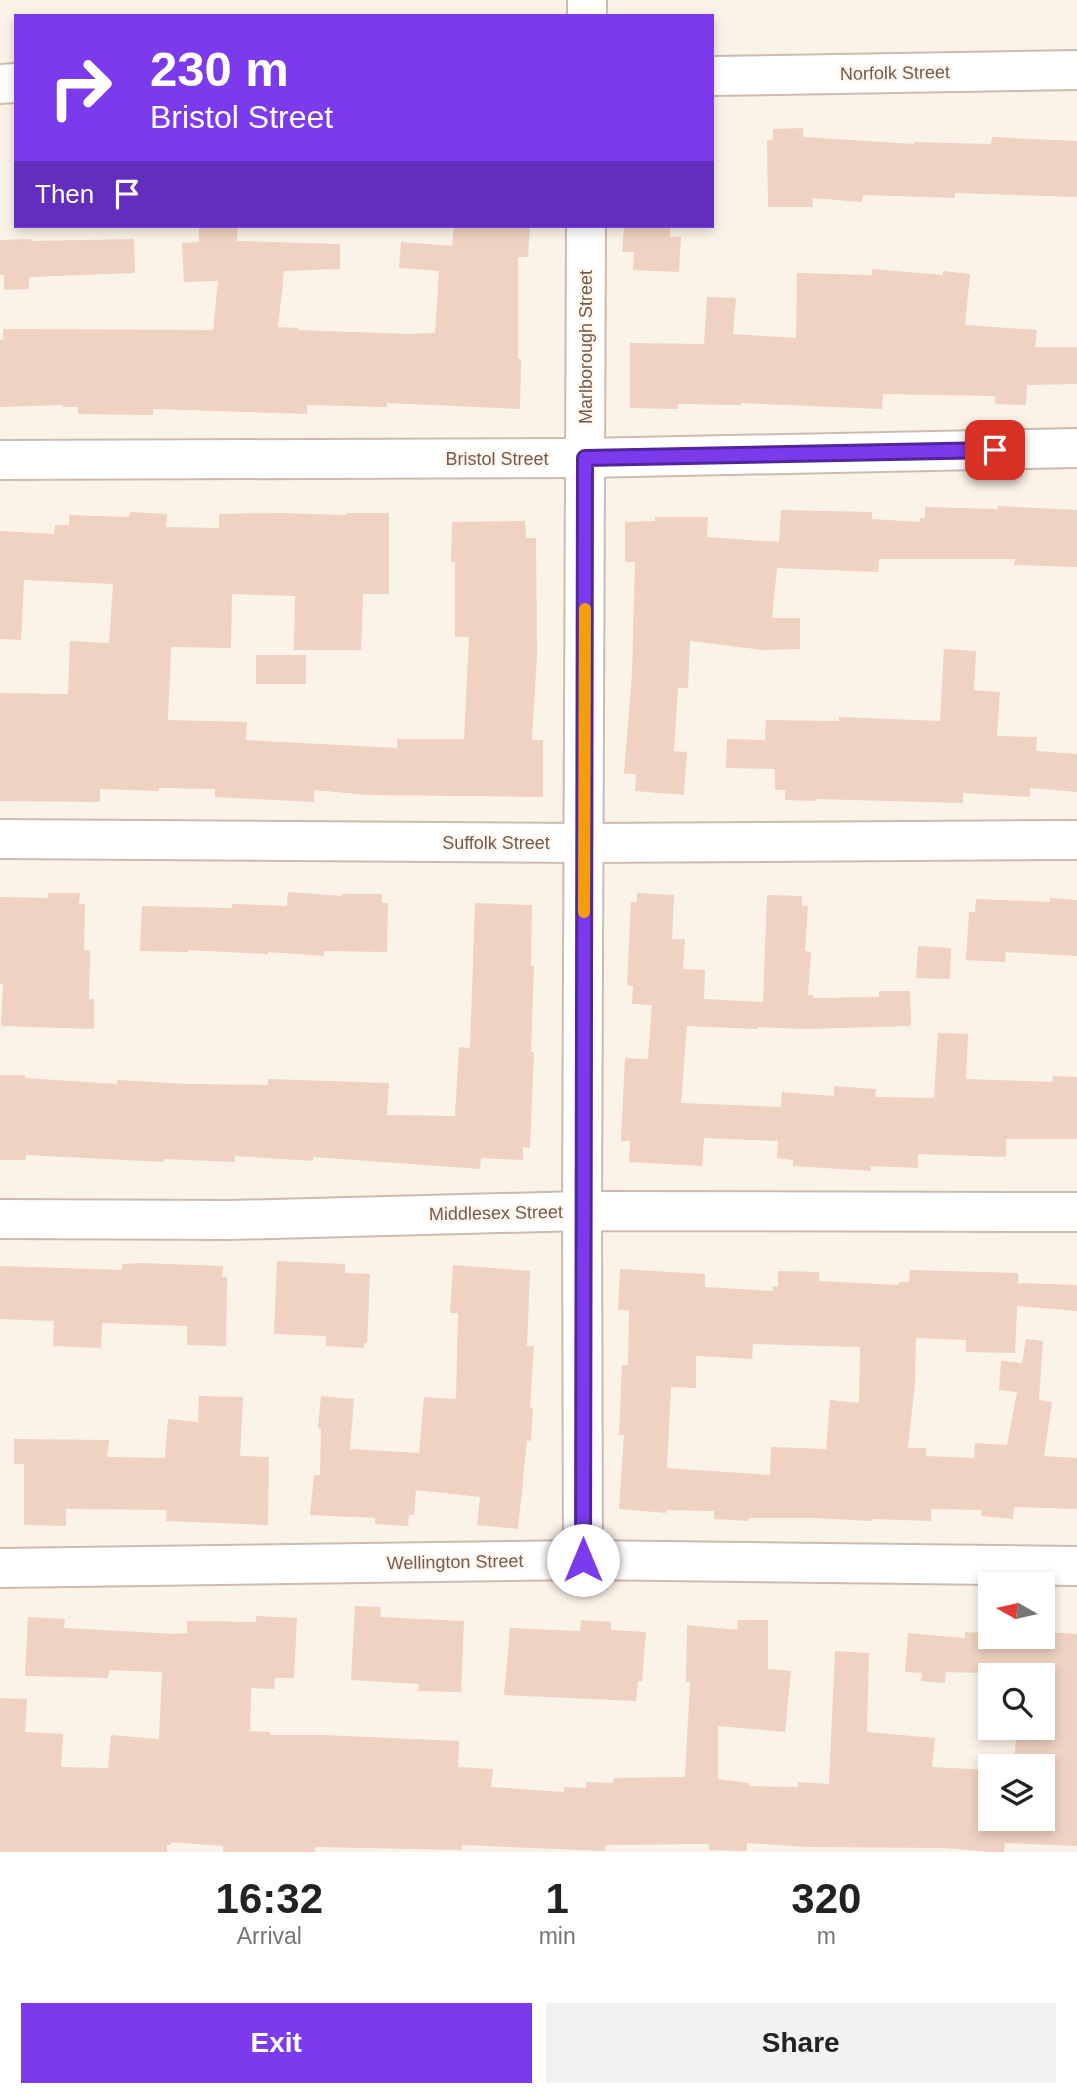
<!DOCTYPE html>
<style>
body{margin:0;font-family:Arial,sans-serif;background:#f2f2f2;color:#222;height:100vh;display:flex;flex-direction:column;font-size:26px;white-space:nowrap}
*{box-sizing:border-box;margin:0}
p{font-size:23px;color:#767676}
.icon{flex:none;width:38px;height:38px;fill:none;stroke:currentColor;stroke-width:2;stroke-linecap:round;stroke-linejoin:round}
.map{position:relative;height:1852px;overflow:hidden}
.side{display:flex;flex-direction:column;background:#fff;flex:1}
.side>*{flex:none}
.guide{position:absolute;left:14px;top:14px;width:700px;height:214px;border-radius:0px;box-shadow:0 4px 10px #0003;background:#7c3aed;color:#fff;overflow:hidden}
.needle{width:46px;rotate:278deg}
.fabs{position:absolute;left:978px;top:1572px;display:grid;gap:14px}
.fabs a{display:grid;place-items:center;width:77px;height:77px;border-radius:0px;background:#fff;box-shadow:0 4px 10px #0003;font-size:35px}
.pin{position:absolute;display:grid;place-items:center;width:60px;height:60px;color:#fff;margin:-30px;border-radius:14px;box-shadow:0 4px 10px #0006}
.me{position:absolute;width:77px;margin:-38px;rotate:0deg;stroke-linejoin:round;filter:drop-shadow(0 0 5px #0008)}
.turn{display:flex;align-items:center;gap:24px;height:147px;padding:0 21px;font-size:32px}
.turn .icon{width:91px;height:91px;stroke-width:2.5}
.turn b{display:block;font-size:49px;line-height:60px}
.then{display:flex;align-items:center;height:66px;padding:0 21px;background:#0003;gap:14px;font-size:26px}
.eta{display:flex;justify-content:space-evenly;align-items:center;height:119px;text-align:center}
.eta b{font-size:42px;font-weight:800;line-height:49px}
.cta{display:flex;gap:14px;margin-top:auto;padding:14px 21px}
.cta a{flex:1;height:80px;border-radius:0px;background:#7c3aed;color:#fff;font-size:28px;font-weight:800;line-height:80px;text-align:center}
.cta a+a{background:#f2f2f2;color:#222}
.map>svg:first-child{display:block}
</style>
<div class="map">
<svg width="1077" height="1852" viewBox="0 0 1077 1852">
<rect width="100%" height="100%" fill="#fbf3e8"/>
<g fill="#efd2c1" fill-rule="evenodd">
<polygon points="803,128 803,137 914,144 914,142 991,144 992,137 1077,141 1077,197 955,193 955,198 863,195 862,202 812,198 813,207 768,207 767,140 773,140 773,129"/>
<polygon points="199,226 238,226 237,241 340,244 340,269 284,271 278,327 298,328 298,330 409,334 435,333 439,271 399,268 401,242 452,246 454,226 530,226 528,257 518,257 518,359 521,359 520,409 387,403 387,407 307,405 307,414 153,409 153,415 78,414 78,407 63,407 63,405 0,407 0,340 3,340 3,329 213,330 218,281 184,282 182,243 199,242"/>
<polygon points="630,226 670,226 670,237 681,237 679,272 633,270 634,252 622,252 624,227 629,228"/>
<polygon points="31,239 31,241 134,239 135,273 29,277 29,289 4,290 4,275 0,275 0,240"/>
<polygon points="872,269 943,275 943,271 970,274 965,325 1037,330 1035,347 1077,347 1077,384 1027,385 1026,405 995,404 995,396 883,394 882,409 741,403 741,405 678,404 678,409 630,408 630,343 704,344 707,297 736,298 733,334 796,338 797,273 872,275"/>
<polygon points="998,506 1077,510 1077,567 1014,565 1015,559 879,559 878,572 777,568 772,618 800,618 800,649 763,650 690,641 688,688 678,688 674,751 687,752 684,795 635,791 636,774 624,774 632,674 635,562 625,562 625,522 655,521 655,517 708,517 707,537 779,542 781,510 872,512 872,519 920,522 920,518 925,518 925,507 998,509"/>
<polygon points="130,512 167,514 166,527 219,528 219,514 278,513 346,515 346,513 389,513 389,594 363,594 361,650 294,650 295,596 232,594 231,648 171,647 168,720 247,722 246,740 397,748 397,739 464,739 469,637 455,637 455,562 451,562 452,522 525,521 526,538 536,538 537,655 532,740 543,740 543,797 369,795 314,790 314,802 215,797 215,789 159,788 159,791 100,789 100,802 0,801 0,693 68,694 70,641 109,643 113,584 24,580 21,640 0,639 0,531 54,534 55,525 69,525 69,515 129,517"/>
<polygon points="944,649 976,651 974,690 1000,692 997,736 1037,737 1036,751 1077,754 1077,792 1030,788 1030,797 963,793 963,803 815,799 815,801 785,800 785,790 775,790 775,769 726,768 727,739 765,740 766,720 839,721 839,717 940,721"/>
<rect x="256" y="655" width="50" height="29"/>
<polygon points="288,892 342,896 342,894 382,894 382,903 388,903 387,952 324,951 324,956 268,952 268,954 188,950 188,952 140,951 142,906 232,908 232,904 287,906"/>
<polygon points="48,893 80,893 79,904 85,904 84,950 90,951 89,999 94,999 94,1029 1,1026 3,984 0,984 0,897 48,898"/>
<polygon points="637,893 674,895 672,939 685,939 683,969 705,970 704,999 763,1002 767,895 802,896 802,906 808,906 805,951 811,952 808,995 813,995 813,998 879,997 879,991 910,991 911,1026 806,1029 758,1027 758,1029 687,1026 681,1103 781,1107 782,1092 834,1096 834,1086 876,1089 875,1097 934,1098 938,1033 968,1034 966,1079 1052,1082 1053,1076 1077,1077 1077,1139 1006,1139 1006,1157 918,1154 918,1168 871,1166 871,1171 793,1166 793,1160 777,1158 778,1141 704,1138 702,1166 629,1162 630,1141 621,1141 625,1058 648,1059 652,1005 632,1004 633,986 627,985 631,902 637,902"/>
<polygon points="1050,898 1077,900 1077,956 1006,952 1005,962 966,960 969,912 975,912 976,899 1050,902"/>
<polygon points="475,903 532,905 531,966 534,966 531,1052 534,1052 530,1148 523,1147 523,1160 481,1158 480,1169 313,1157 313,1161 235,1156 235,1162 164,1159 164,1162 26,1155 26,1160 0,1160 0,1075 25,1075 25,1078 117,1084 117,1080 188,1084 268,1085 268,1079 389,1083 387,1115 455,1116 459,1047 470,1048"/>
<polygon points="918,946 951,948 950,979 916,978"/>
<polygon points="277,1261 345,1264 345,1273 370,1274 367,1343 364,1343 364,1348 326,1346 326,1336 274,1334"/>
<polygon points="142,1263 223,1266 222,1277 227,1277 226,1346 187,1345 187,1326 102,1323 101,1348 53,1346 54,1321 0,1319 0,1266 122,1270 122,1264"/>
<polygon points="453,1265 530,1271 527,1346 534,1346 530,1407 533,1408 531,1441 527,1440 518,1529 477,1525 480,1497 416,1490 414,1515 409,1515 408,1526 375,1524 375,1518 310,1515 314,1475 320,1475 321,1429 318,1428 321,1396 354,1399 350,1449 419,1453 424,1397 456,1399 458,1313 450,1313"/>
<path d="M 620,1269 L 705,1274 L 705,1287 L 773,1291 L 773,1286 L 778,1287 L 778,1271 L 819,1272 L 819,1281 L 898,1285 L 899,1282 L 909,1282 L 910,1270 L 1018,1273 L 1018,1283 L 1077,1285 L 1077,1311 L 1017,1306 L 1015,1353 L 966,1352 L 966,1340 L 916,1338 L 915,1383 L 908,1448 L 926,1448 L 926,1456 L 974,1458 L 975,1443 L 1007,1445 L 1017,1392 L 999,1390 L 1001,1361 L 1022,1363 L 1026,1339 L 1043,1341 L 1039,1400 L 1052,1402 L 1044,1456 L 1077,1458 L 1077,1509 L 1014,1507 L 1013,1519 L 981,1516 L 982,1510 L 931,1509 L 931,1521 L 872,1519 L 872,1521 L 813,1518 L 749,1518 L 748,1521 L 714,1519 L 714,1511 L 666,1510 L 666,1513 L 619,1509 L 624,1435 L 619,1435 L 622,1365 L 628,1365 L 629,1310 L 618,1310 ZM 753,1344 L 860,1347 L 859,1403 L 830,1400 L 826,1449 L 771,1447 L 770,1475 L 667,1468 L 671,1387 L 696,1388 L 696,1356 L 752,1359 Z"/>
<polygon points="199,1396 243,1397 240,1456 269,1457 268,1525 166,1521 167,1510 66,1509 66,1526 24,1525 24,1464 14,1464 14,1439 109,1440 107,1457 165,1458 168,1419 198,1422"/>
<polygon points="355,1606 381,1607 380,1617 464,1621 461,1692 418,1691 419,1684 351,1680"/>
<polygon points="256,1616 297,1618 294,1678 275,1678 274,1689 251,1688 250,1731 270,1732 270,1735 323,1735 459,1741 458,1767 493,1769 491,1787 564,1792 564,1787 586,1788 586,1782 613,1783 614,1778 685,1777 690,1682 686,1682 687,1625 737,1630 738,1620 768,1620 768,1669 791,1671 785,1732 718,1726 718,1779 749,1783 749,1786 798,1787 798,1782 829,1784 835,1651 869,1653 867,1732 935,1738 932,1767 990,1770 990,1818 1051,1818 1053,1766 1014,1766 1016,1737 1044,1739 1048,1675 946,1672 945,1683 921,1681 922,1673 905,1672 908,1633 965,1638 965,1632 990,1633 990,1636 1046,1636 1047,1632 1077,1634 1077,1846 1005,1843 1004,1852 990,1852 945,1848 807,1847 747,1843 747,1851 709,1850 709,1844 606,1845 605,1851 462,1845 462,1850 315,1847 315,1852 223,1852 223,1846 171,1842 171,1845 167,1845 167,1852 0,1852 0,1698 27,1699 25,1732 63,1734 61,1767 108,1768 111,1735 159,1739 162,1672 109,1670 108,1678 25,1676 28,1617 65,1619 64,1628 175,1634 187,1633 187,1621 256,1622"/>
<polygon points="581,1620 611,1622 611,1630 646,1632 642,1681 638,1681 636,1701 504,1695 510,1628 580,1631"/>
</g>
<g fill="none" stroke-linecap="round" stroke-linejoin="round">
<defs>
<g id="minor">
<polyline points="587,16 587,0"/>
<polyline points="712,76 1077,70"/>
<polyline points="0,84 16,83"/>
<polyline points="0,460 585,458 1077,448"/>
<polyline points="0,839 584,843 1077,840"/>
<polyline points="0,1219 230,1220 582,1211 1077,1212"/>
<polyline points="583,1560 582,1211 586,226"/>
<polyline points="0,1568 583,1560 1077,1566"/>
</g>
</defs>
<use href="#minor" stroke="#cdbbae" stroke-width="42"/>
<use href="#minor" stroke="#fff" stroke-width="38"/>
</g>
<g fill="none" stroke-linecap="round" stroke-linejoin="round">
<defs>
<polyline id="route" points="583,1560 585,458 995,450"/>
</defs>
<use href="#route" stroke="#51269a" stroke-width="18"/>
<use href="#route" stroke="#7c3aed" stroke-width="12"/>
<polyline stroke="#f59e0b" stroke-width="12" points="584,912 585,609"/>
</g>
<g text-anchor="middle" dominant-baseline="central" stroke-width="5" stroke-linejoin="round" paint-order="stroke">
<g font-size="18" fill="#745a4d" stroke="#fef7ee">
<text transform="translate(895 73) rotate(-1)">Norfolk Street</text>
<text transform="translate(586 347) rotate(-90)">Marlborough Street</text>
<text x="497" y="459">Bristol Street</text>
<text x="496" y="843">Suffolk Street</text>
<text transform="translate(496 1213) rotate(-1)">Middlesex Street</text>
<text transform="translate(455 1562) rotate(-1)">Wellington Street</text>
</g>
</g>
</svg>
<div class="fabs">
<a><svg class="needle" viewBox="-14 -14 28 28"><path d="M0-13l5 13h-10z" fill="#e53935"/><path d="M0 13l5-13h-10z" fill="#767676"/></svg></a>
<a><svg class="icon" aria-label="search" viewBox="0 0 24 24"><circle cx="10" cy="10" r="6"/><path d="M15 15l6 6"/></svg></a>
<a><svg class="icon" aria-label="layers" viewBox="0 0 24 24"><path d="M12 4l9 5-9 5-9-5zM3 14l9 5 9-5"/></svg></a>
</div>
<div class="pin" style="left:995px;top:450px;background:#d93025"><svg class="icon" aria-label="arrive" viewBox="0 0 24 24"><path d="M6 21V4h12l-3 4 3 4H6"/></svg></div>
<svg class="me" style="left:583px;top:1560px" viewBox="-20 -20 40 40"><circle r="19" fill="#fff"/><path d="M0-13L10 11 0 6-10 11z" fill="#7c3aed"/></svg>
<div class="guide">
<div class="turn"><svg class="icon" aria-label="right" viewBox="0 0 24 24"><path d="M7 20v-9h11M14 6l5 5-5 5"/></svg><div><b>230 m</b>Bristol Street</div></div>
<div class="then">Then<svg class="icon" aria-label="arrive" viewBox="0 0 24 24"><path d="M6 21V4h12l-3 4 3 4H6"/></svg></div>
</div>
</div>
<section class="side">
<div class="eta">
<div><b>16:32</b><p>Arrival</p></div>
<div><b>1</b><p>min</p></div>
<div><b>320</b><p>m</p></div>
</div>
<div class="cta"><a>Exit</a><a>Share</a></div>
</section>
